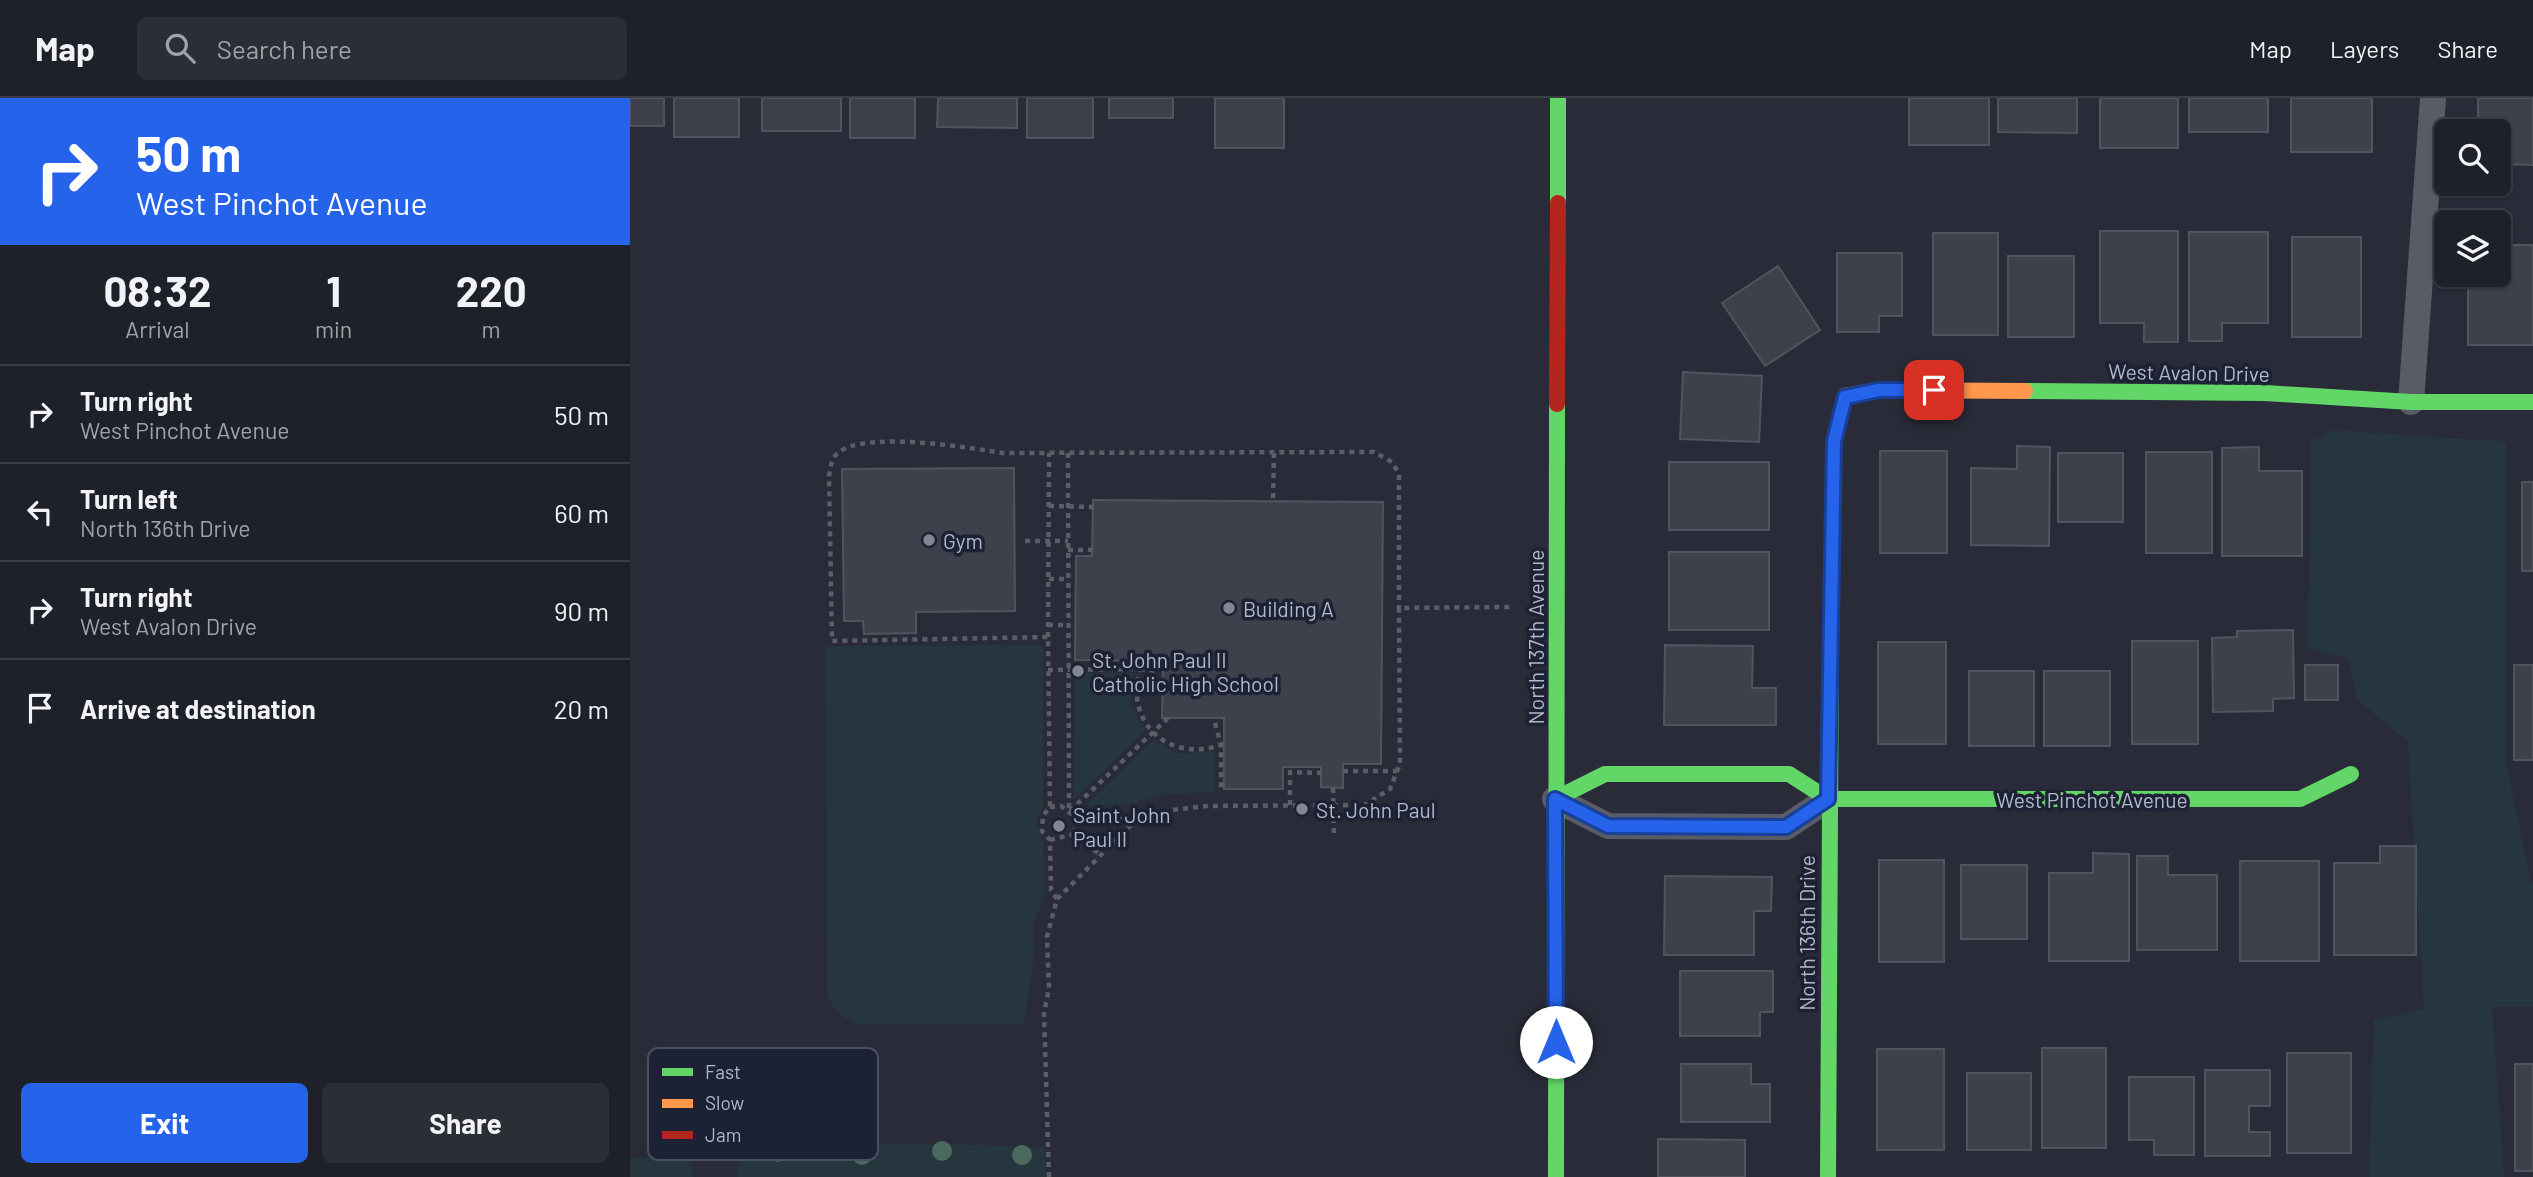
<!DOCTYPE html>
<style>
body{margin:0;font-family:Barlow,sans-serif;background:#2c2e36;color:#f1f3f6;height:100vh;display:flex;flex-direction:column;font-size:26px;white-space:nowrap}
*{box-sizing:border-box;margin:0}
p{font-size:23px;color:#a1a3a8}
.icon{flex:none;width:38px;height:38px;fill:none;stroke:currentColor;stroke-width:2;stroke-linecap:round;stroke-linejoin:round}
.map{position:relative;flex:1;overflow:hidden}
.panel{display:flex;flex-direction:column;background:#1f212a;width:630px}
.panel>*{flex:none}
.banner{background:#2563eb;color:#fff;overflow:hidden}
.tools{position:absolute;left:1804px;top:21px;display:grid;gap:14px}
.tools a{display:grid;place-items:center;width:77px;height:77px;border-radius:10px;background:#1f212a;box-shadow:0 2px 5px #0004,0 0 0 2px #3c3e47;font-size:35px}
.pin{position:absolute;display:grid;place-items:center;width:60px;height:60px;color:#fff;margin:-30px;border-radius:14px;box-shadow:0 4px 10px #0006}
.me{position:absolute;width:77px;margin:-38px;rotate:0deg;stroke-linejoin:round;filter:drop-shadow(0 0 5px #0008)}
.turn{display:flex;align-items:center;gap:24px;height:147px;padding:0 21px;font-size:32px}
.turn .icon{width:91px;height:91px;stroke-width:2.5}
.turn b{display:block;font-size:49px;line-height:60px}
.eta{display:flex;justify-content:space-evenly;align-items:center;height:119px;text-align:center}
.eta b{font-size:42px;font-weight:700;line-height:49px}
.primary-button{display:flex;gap:14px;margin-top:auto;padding:14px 21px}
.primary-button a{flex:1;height:80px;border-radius:10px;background:#2563eb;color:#fff;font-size:28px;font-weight:700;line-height:80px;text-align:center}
.primary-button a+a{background:#2c2e36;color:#f1f3f6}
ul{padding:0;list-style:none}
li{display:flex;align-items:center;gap:21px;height:98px;padding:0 21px;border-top:2px solid #3c3e47}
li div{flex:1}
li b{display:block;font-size:26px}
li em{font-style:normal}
header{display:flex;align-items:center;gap:42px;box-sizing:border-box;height:98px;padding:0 35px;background:#1f212a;border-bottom:2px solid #3c3e47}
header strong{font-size:33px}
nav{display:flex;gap:38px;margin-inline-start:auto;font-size:24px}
.search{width:490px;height:63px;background:#2c2e36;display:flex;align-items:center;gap:18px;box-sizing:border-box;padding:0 24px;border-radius:10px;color:#a1a3a8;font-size:26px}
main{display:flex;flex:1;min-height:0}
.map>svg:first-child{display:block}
</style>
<header>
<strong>Map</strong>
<div class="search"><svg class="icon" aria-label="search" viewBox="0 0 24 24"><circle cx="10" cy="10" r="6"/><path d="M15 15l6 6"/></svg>Search here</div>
<nav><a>Map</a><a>Layers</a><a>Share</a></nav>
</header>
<main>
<section class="panel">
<div class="banner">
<div class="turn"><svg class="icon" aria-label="right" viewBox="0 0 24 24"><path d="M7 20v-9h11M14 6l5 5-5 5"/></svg><div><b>50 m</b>West Pinchot Avenue</div></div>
</div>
<div class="eta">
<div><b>08:32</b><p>Arrival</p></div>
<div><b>1</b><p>min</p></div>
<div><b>220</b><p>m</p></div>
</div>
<ul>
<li><svg class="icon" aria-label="right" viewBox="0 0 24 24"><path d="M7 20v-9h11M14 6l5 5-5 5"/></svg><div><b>Turn right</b><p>West Pinchot Avenue</p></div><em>50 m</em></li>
<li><svg class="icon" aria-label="left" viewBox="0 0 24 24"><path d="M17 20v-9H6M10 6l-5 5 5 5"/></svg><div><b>Turn left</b><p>North 136th Drive</p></div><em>60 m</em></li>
<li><svg class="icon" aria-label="right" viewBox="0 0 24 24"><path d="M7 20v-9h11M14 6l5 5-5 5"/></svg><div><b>Turn right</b><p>West Avalon Drive</p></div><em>90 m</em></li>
<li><svg class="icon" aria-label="arrive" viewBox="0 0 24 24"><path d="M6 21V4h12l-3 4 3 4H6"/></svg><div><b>Arrive at destination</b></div><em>20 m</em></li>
</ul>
<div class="primary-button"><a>Exit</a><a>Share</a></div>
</section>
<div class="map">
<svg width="1903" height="1079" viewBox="0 0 1903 1079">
<rect width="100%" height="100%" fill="#292c38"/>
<g fill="#26363e">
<polygon points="1702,332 1877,344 1877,668 1900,782 1903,784 1903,909 1862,909 1874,1079 1739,1079 1744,923 1794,910 1778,644 1728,602 1718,560 1678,551 1681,344"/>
<path d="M 413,547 L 413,709 L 406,724 L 413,743 L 414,799 L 403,827 L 404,860 L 394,926 L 228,926 C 212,919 202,912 197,895 L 196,548 Z"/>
<polygon points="445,575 503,575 501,606 515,633 444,701"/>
<polygon points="523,642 547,655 585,654 585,694 529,697 500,707 456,707"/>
<path d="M 323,1046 L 415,1050 L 416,1079 L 107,1079 C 107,1066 116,1053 127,1047 Z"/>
<polygon points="0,1060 60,1060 63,1079 0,1079"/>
</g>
<g fill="#3e414c" stroke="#51545f" stroke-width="2">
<rect x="0" y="0" width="34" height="28"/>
<rect x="44" y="0" width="65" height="39"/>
<rect x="132" y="0" width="79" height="33"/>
<rect x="220" y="0" width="65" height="40"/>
<polygon points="308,0 387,0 387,30 307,29"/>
<rect x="397" y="0" width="66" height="40"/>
<rect x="479" y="0" width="64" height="20"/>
<rect x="585" y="0" width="69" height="50"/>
<rect x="1279" y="0" width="80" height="47"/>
<polygon points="1368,0 1447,0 1447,35 1368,34"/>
<rect x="1470" y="0" width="78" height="50"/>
<rect x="1559" y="0" width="79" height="34"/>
<rect x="1661" y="0" width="81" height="54"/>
<polygon points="1848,0 1903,0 1903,67 1869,66 1869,33 1848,33"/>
<polygon points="1470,133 1548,133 1548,244 1514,244 1514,225 1470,225"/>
<polygon points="1559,134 1638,134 1638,225 1592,225 1592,243 1559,243"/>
<rect x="1303" y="135" width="65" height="102"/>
<rect x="1662" y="139" width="69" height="100"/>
<polygon points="1869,147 1903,147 1903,247 1838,247 1838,177 1869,177"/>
<polygon points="1207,155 1272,155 1272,218 1249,218 1249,234 1207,234"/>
<rect x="1378" y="158" width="66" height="81"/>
<polygon points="1148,168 1190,232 1135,268 1092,205"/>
<polygon points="1053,274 1132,278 1129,344 1050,341"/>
<polygon points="1387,348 1420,349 1419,448 1341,447 1341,370 1387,371"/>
<polygon points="1629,349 1629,373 1672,373 1672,458 1592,458 1592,350"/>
<rect x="1250" y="353" width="67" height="102"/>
<rect x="1516" y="354" width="66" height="101"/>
<rect x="1428" y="355" width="65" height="69"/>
<rect x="1039" y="364" width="100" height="68"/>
<polygon points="384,370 385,513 286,514 286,535 234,536 233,523 214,523 212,371"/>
<rect x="1892" y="384" width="11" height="89"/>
<polygon points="463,402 753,404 751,666 713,666 713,690 691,689 691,669 653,669 653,691 594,691 594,620 532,620 533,563 445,562 446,458 462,458"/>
<rect x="1039" y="454" width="100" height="78"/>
<polygon points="1663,532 1664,600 1643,601 1643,613 1583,614 1582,540 1607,539 1607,533"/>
<rect x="1502" y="543" width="66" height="103"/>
<rect x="1248" y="544" width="68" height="102"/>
<polygon points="1035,547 1123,548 1122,590 1146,590 1146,627 1034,627"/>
<rect x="1675" y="567" width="33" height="35"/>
<rect x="1884" y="567" width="19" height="95"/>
<rect x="1339" y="573" width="65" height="75"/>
<rect x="1414" y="573" width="66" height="75"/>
<polygon points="1750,748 1786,748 1786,857 1704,857 1704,765 1750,765"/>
<polygon points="1463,755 1499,756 1499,863 1419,863 1419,775 1463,775"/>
<polygon points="1507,758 1538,758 1538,777 1587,777 1587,852 1507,852"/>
<rect x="1249" y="762" width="65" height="102"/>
<rect x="1610" y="763" width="79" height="100"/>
<rect x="1331" y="767" width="66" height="74"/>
<polygon points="1035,778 1142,779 1141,813 1124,813 1124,857 1034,857"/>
<polygon points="1050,873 1143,873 1143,914 1130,914 1130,938 1050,938"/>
<rect x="1412" y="950" width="64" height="100"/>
<rect x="1247" y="951" width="67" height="101"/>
<rect x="1657" y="955" width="64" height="100"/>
<polygon points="1051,966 1121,966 1121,986 1140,986 1140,1024 1051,1024"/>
<rect x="1885" y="966" width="18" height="107"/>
<polygon points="1575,972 1640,972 1640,1008 1619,1008 1619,1034 1640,1034 1640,1058 1575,1058"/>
<rect x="1337" y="975" width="64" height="77"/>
<polygon points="1499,979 1564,979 1564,1057 1524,1057 1524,1042 1499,1042"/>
<polygon points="1028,1041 1115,1042 1115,1079 1028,1079"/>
</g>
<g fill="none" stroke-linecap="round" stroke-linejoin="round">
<g stroke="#5b5e68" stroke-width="4.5" stroke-dasharray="5 5" stroke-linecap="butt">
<polyline points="438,355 439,713"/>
<polyline points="643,400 644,355"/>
<polyline points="419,408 463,409"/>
<polyline points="395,443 438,443"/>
<polyline points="438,452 462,452"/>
<polyline points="419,481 438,481"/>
<polyline points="418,527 437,527"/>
<polyline points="418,539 419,355"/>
<polyline points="510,571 529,573"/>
<path d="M 418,572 L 510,571 C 494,625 539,665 591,647 L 591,692"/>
<polyline points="585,625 591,647"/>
<polyline points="713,673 767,673"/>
<polyline points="703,690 704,739"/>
<polyline points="660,707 660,674 691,675"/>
<polyline points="420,709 431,708 444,718 444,736"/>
<polyline points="440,713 538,620"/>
<polyline points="440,714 505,723"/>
<polyline points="420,742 444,736 469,756"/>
<path d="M 427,801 L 421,792 L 420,742 L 412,733 L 413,718 L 420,709 L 418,539 L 202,543 L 199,378 C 201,366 202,356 214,351 C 246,335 337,349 372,355 L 744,354 L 762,364 L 769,376 L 769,510"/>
<polyline points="419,1079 414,915 419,890 417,839 427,801 505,723 542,712 577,708 735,707 760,691 770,666 769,510 880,509"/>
</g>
<g stroke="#595c66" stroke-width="26">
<polyline points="1781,304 1803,0"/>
<polyline points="925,701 978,728 1156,729 1198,701"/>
</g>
<g stroke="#63d668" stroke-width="16">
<polyline points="928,105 928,0"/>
<polyline points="1395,293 1635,295 1781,304 1903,304"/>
<polyline points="925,701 975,676 1159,676 1198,701 1670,701 1721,676"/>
<polyline points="926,1079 927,306"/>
<polyline points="1198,1079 1201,534"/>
</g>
<polyline stroke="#ff974d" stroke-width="16" points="1201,534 1204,343 1215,298 1249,292 1395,293"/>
<polyline stroke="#b3261e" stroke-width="16" points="927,306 928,105"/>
</g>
<g fill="#4c695e">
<circle cx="312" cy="1053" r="10"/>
<circle cx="148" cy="1054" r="10"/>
<circle cx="232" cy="1057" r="10"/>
<circle cx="392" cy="1057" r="10"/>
</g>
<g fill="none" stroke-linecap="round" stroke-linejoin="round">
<defs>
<polyline id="route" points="926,944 925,701 978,728 1156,729 1198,701 1204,343 1215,299 1249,292 1304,292"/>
</defs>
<use href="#route" stroke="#184099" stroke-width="18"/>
<use href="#route" stroke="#2563eb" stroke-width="12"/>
</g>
<g fill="#828696" stroke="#1c2133" stroke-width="2.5">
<circle cx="299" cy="442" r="7"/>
<circle cx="599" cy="510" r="7"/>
<circle cx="448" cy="573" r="7"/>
<circle cx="672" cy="711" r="7"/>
<circle cx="429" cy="728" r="7"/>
</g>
<g text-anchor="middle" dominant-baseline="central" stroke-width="7" stroke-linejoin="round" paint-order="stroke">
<g font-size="21" fill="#b2b7c9" stroke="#1c2133">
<text transform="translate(1559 274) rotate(1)">West Avalon Drive</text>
<text transform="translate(905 539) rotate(-90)">North 137th Avenue</text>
<text x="1462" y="701">West Pinchot Avenue</text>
<text transform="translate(1176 835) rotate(-90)">North 136th Drive</text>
</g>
<g font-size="21" fill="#b2b7c9" stroke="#1c2133" text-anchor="start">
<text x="313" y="442">Gym</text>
<text x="613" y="510">Building A</text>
<text x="462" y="561">St. John Paul II<tspan x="462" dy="24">Catholic High School</tspan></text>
<text x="686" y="711">St. John Paul</text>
<text x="443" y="716">Saint John<tspan x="443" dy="24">Paul II</tspan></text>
</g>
</g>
<rect x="18" y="950" width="230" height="112" rx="10" fill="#1c2133" stroke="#494e60" stroke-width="2"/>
<rect x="32" y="970" width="31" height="8" fill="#63d668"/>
<rect x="32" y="1001" width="31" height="9" fill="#ff974d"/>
<rect x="32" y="1033" width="31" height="8" fill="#b3261e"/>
<g font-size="19" fill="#b2b7c9">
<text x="75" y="981">Fast</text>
<text x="75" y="1012">Slow</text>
<text x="75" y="1044">Jam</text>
</g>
</svg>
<div class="tools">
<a><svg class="icon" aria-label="search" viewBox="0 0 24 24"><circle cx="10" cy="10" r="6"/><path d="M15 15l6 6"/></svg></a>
<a><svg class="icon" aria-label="layers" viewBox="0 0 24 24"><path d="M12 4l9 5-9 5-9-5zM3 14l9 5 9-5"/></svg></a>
</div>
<div class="pin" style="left:1304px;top:292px;background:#d93025"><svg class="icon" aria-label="arrive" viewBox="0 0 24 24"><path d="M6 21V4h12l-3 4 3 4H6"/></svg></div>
<svg class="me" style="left:926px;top:944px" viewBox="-20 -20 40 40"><circle r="19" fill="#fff"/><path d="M0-13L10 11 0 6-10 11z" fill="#2563eb"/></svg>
</div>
</main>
